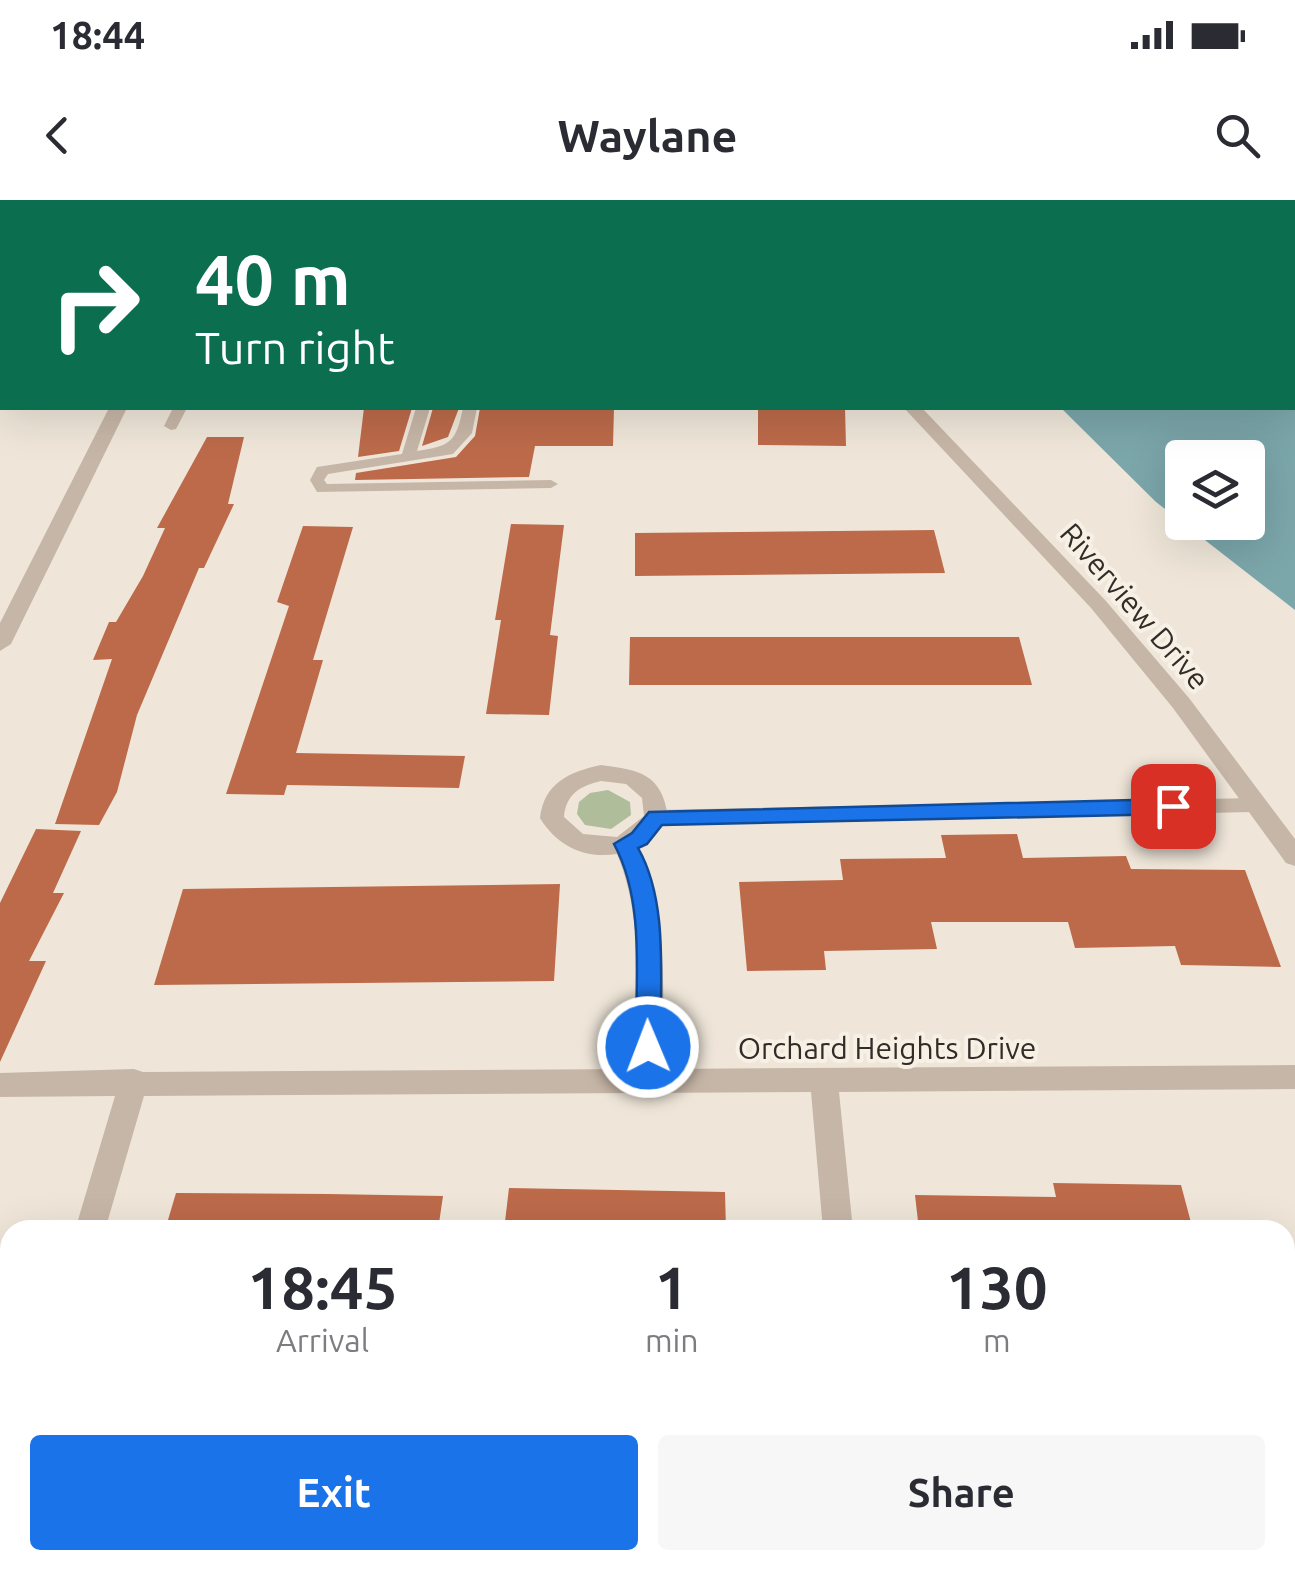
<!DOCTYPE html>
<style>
body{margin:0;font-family:Ubuntu,sans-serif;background:#f7f7f7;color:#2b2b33;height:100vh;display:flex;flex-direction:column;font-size:38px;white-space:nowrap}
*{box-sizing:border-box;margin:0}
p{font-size:32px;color:#7c7c81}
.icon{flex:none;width:55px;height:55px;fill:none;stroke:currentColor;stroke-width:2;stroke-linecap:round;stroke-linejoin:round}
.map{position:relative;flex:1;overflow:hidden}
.drawer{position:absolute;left:0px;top:1020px;width:1295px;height:350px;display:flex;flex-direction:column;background:#fff;border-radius:30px 30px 0 0;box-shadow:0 10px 40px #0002}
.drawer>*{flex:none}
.guide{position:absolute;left:0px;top:0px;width:1295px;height:210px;box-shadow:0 10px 40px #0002;background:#0b6e4f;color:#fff;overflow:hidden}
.buttons{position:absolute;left:1165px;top:240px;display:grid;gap:20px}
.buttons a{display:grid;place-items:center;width:100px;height:100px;border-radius:10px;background:#fff;box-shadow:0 10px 40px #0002;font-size:50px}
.pin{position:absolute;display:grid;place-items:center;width:85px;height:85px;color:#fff;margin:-42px;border-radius:20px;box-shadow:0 5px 15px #0006}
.me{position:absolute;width:110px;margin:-55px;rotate:359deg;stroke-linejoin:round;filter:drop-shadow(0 0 8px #0008)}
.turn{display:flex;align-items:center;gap:35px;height:210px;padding:0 30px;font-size:45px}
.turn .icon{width:130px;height:130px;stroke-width:2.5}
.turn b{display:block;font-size:70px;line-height:85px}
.eta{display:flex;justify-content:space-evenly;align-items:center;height:170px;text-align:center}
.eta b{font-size:60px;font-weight:700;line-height:70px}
.button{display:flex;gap:20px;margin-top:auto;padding:20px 30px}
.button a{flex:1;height:115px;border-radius:10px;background:#1a73e8;color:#fff;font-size:40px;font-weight:700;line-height:115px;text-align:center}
.button a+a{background:#f7f7f7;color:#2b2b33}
.status{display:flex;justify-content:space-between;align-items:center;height:70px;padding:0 50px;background:#fff;direction:ltr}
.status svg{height:28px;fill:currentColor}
header{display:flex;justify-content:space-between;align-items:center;height:130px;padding:0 30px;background:#fff;font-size:45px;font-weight:700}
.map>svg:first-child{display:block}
</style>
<div class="status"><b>18:44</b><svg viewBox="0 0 49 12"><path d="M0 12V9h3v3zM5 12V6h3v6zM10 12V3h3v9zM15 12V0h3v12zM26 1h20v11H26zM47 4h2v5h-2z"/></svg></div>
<header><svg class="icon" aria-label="back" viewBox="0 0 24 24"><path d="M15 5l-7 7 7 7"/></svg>Waylane<svg class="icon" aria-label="search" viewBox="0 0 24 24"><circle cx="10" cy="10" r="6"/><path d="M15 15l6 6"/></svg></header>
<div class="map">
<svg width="1295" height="1370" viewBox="0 0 1295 1370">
<rect width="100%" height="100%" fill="#efe6d9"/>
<polygon fill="#b0bd9b" points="608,590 630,602 631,615 611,629 585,625 577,614 579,602 590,593"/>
<path fill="#7ba6aa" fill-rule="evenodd" d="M 1293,96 L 1295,97 L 1295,410 L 1156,302 L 1061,208 L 1292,208 ZM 1182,258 L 1248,258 L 1248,322 L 1182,322 Z"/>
<g fill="#bc6a4a">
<polygon points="364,208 412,208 399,251 358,257"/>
<polygon points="433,208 459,208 448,237 422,246"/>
<polygon points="480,208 614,208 613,246 535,246 529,277 355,280 356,273 456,257 475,236"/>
<polygon points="758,208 845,208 846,246 758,245"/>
<polygon points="207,237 244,237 228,304 234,304 204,368 199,368 137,515 117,592 99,625 55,624 112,459 93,460 109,422 116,422 143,376 165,328 157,328"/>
<polygon points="511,324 564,325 550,435 558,436 549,515 486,514 501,420 495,420"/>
<polygon points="303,326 353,327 313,460 323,460 296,553 465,556 459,588 287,585 284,595 226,594 289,406 277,402"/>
<polygon points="934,330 945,373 635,376 635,333"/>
<polygon points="630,437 1019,437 1032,485 629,485"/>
<polygon points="36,629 81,631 53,693 64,693 29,761 46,761 0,862 0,703"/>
<polygon points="1017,634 1023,658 1126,656 1131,669 1245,670 1281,767 1181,765 1175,746 1075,748 1068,722 931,722 937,749 824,751 826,770 747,771 739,682 843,680 840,659 946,658 941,635"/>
<polygon points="560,684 554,781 154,785 183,689"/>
<polygon points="1053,983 1181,985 1193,1030 919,1030 915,995 1056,997"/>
<polygon points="509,988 725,992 726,1030 504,1030"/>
<polygon points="176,993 328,994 443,996 438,1030 165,1030"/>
</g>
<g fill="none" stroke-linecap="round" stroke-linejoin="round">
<g fill="#c6b6a7" fill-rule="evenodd">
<polygon points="173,208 187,208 176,229 171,230 164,226"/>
<path d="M 416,208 L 430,208 L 417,251 C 452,246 456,241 463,208 L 477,208 L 472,233 L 453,254 L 328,274 L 324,280 L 327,284 L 551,280 L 558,284 L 551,288 L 317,292 L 310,280 L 317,267 L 402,254 Z"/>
<polygon points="1254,598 1263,605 1254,612 656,624 646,617 656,610"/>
</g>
<g fill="#c6b6a7" fill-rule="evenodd">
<polygon points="109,208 127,208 11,444 0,451 0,423"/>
<path d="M 601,565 C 640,570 662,574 668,617 L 655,636 L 638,647 C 669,717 663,795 663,869 L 1295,865 L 1295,889 L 839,892 L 853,1030 L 823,1030 L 811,892 L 144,896 L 105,1030 L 75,1030 L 115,896 L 0,897 L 0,873 L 134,869 L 143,872 L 635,869 C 636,799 645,721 617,654 C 584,659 557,646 540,618 C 544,583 569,572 601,565 ZM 601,581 L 626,584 L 642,598 L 644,616 L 617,637 L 583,634 L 564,617 C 566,594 580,586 601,581 Z"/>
<polygon points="10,1280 10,1346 0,1350 0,1285"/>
<polygon points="775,1360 811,1360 813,1370 777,1370"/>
<rect x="933" y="1360" width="36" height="10"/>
</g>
<polygon fill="#c6b6a7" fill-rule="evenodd" points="904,208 922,208 1105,400 1189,498 1295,639 1295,666 1286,663 1173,508 1091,408"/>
<g fill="#998578" fill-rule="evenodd">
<polygon points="795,0 809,0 810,2 796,2"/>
<rect x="1292" y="81" width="3" height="10"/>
<polygon points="2,125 2,135 0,136 0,126"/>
</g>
</g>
<path fill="#1a73e8" stroke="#114b97" stroke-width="2.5" d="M 1173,599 L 1184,606 L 1173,614 L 662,625 L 647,644 L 638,648 C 670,704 659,784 661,847 L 657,855 L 648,858 L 639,855 L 636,847 C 635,782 646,703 614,644 L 632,633 L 649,612 Z"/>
<g text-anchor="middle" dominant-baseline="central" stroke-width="8" stroke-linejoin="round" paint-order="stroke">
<g font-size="30" fill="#332b27" stroke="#f7f0e5">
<text transform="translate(1135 406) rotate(49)">Riverview Drive</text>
<text x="887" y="848">Orchard Heights Drive</text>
</g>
</g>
</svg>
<div class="buttons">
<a><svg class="icon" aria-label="layers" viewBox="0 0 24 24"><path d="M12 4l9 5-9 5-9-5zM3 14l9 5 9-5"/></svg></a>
</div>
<div class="pin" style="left:1173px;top:606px;background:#d93025"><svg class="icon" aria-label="arrive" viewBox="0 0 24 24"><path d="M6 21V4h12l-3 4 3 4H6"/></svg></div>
<svg class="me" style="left:648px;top:847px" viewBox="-20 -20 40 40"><circle r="17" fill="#1a73e8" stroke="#fff" stroke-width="3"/><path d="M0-11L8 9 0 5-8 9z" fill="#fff"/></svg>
<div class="guide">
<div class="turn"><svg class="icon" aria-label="right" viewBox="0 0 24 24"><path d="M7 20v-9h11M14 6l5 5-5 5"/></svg><div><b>40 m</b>Turn right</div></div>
</div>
<section class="drawer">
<div class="eta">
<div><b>18:45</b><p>Arrival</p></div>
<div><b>1</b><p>min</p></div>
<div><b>130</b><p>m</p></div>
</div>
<div class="button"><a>Exit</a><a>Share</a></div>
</section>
</div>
